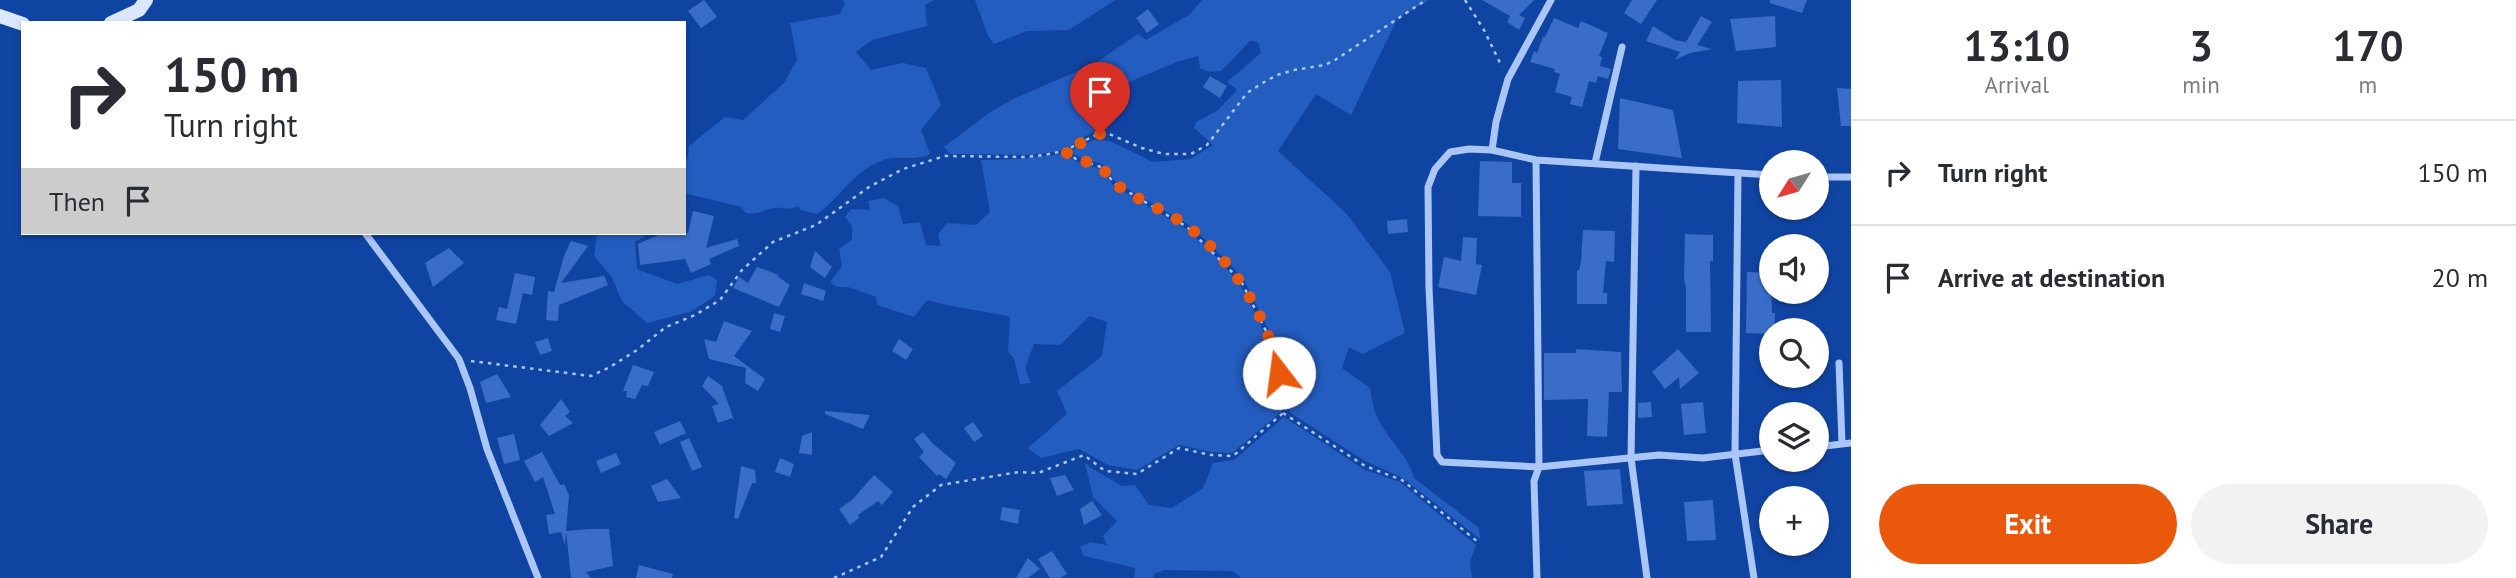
<!DOCTYPE html>
<style>
body{margin:0;font-family:"PT Sans",sans-serif;background:#f2f2f3;color:#2b2b33;height:100vh;display:flex;flex-direction:column;font-size:26px;white-space:nowrap}
*{box-sizing:border-box;margin:0}
p{font-size:23px;color:#7c7c81}
.icon{flex:none;width:38px;height:38px;fill:none;stroke:currentColor;stroke-width:2;stroke-linecap:round;stroke-linejoin:round}
.map{position:relative;flex:1;overflow:hidden}
.side{display:flex;flex-direction:column;background:#fff;width:665px}
.side>*{flex:none}
.top-card{position:absolute;left:21px;top:21px;width:665px;height:214px;border-radius:0px;box-shadow:0 2px 5px #0004;background:#fff;color:#2b2b33;overflow:hidden}
.needle{width:46px;rotate:233deg}
.buttons{position:absolute;left:1759px;top:150px;display:grid;gap:14px}
.buttons a{display:grid;place-items:center;width:70px;height:70px;border-radius:50%;background:#fff;box-shadow:0 2px 5px #0004;font-size:35px}
.pin{position:absolute;display:grid;place-items:center;width:60px;height:60px;color:#fff;margin:-72px -30px;border-radius:50% 50% 50% 0;rotate:-45deg;box-shadow:0 0 7px #0007}
.pin .icon{rotate:45deg}
.me{position:absolute;width:77px;margin:-38px;rotate:345deg;stroke-linejoin:round;filter:drop-shadow(0 0 5px #0008)}
.turn{display:flex;align-items:center;gap:24px;height:147px;padding:0 28px;font-size:32px}
.turn .icon{width:91px;height:91px;stroke-width:2.5}
.turn b{display:block;font-size:49px;line-height:60px}
.then{display:flex;align-items:center;height:66px;padding:0 28px;background:#0003;gap:14px;font-size:26px}
.eta{display:flex;justify-content:space-evenly;align-items:center;height:119px;text-align:center}
.eta b{font-size:42px;font-weight:700;line-height:49px}
.primary-button{display:flex;gap:14px;margin-top:auto;padding:14px 28px}
.primary-button a{flex:1;height:80px;border-radius:42px;background:#ea580c;color:#fff;font-size:28px;font-weight:700;line-height:80px;text-align:center}
.primary-button a+a{background:#f2f2f3;color:#2b2b33}
ul{padding:0;list-style:none}
li{display:flex;align-items:center;gap:21px;height:105px;padding:0 28px;border-top:2px solid #e1e1e2}
li div{flex:1}
li b{display:block;font-size:26px}
li em{font-style:normal}
main{display:flex;flex:1;min-height:0}
.map>svg:first-child{display:block}
</style>
<main>
<div class="map">
<svg width="1851" height="578" viewBox="0 0 1851 578">
<rect width="100%" height="100%" fill="#1044a2"/>
<g fill="#235dc0">
<path d="M 842,0 L 935,0 L 925,5 L 927,26 L 872,40 L 856,52 L 871,70 L 903,63 L 926,68 L 941,105 L 921,130 L 930,154 C 915,162 898,154 881,161 C 855,170 839,199 817,214 L 801,210 L 798,206 C 785,211 786,207 775,208 C 763,209 761,215 746,213 L 741,207 L 684,193 L 684,162 L 688,158 L 689,146 L 725,117 L 743,120 L 784,83 L 797,60 L 790,23 L 840,14 L 845,3 Z"/>
<polygon points="975,0 1115,0 1069,30 1027,31 994,44 989,38"/>
<path d="M 1202,0 L 1429,0 L 1397,19 L 1351,115 L 1316,94 L 1278,151 L 1346,213 L 1390,272 L 1405,333 L 1363,354 L 1349,347 L 1342,368 L 1370,388 C 1372,398 1373,411 1379,421 C 1389,440 1409,457 1414,478 L 1479,528 L 1480,539 L 1403,478 L 1365,461 L 1289,412 L 1293,397 L 1282,373 L 1277,346 L 1243,278 L 1207,241 L 1186,223 L 1116,182 L 1102,164 L 1079,157 L 1069,151 L 1094,140 L 1110,141 L 1153,162 L 1191,159 L 1213,145 L 1194,128 L 1196,122 L 1217,111 L 1237,90 L 1227,82 L 1261,53 L 1258,42 L 1250,41 L 1221,71 L 1209,72 L 1200,68 L 1198,56 L 1176,62 L 1125,84 L 1105,124 L 1064,150 L 1032,155 L 961,154 L 950,154 L 944,147 L 989,113 L 1013,99 L 1094,64 L 1138,34 L 1146,40 L 1189,15 Z"/>
<path d="M 1063,154 L 1075,161 L 1100,169 L 1114,186 L 1186,229 L 1210,250 L 1239,283 L 1254,311 L 1271,348 L 1277,374 L 1287,398 L 1281,412 L 1232,453 L 1211,452 L 1179,445 L 1137,470 L 1108,465 L 1079,449 L 1041,458 L 1028,448 L 1067,414 L 1057,391 L 1102,356 L 1107,322 L 1090,316 L 1060,345 L 1034,344 L 1025,368 L 1031,383 L 1020,384 L 1014,358 L 1008,352 L 1010,317 C 982,310 954,308 927,300 L 914,317 L 877,305 L 876,297 L 848,287 L 837,287 L 830,282 L 842,266 L 839,249 L 852,240 L 852,226 L 845,217 L 851,209 L 870,210 L 868,201 L 884,198 L 898,206 L 903,224 L 920,222 L 926,245 L 941,246 L 938,234 L 947,223 L 976,225 L 990,212 L 981,160 L 1018,159 Z"/>
<polygon points="597,233 650,233 635,242 637,269 677,284 709,275 717,280 715,296 690,312 647,323 622,301 611,276 594,256"/>
<path d="M 1284,417 L 1365,470 L 1400,482 L 1476,545 L 1470,562 L 1472,578 L 1242,578 L 1232,571 L 1164,570 L 1154,574 L 1153,578 L 1134,578 L 1135,568 L 1084,556 L 1080,547 L 1090,542 L 1107,545 L 1103,536 L 1117,521 L 1093,497 L 1085,463 C 1096,473 1110,478 1122,486 L 1135,485 L 1149,505 L 1172,508 L 1203,488 L 1213,463 L 1234,460 Z"/>
</g>
<g fill="#396dc8">
<polygon points="704,0 717,17 701,28 688,11"/>
<polygon points="1482,0 1534,0 1519,15 1525,18 1519,30 1507,22 1510,16"/>
<polygon points="1632,0 1657,0 1641,24 1624,13"/>
<polygon points="1770,0 1807,0 1802,13 1770,3"/>
<polygon points="1148,9 1159,24 1147,33 1136,18"/>
<polygon points="1701,16 1712,22 1697,45 1712,49 1690,53 1675,60 1680,52 1646,41 1653,26 1675,40 1686,42"/>
<polygon points="1775,16 1776,47 1736,51 1730,19"/>
<polygon points="1554,18 1578,28 1581,21 1608,33 1599,56 1602,57 1600,66 1611,69 1608,79 1598,76 1596,83 1589,81 1582,107 1570,104 1572,97 1555,92 1560,74 1554,72 1555,69 1530,62 1534,51 1537,53 1543,37 1545,37"/>
<polygon points="1210,76 1227,86 1220,98 1203,87"/>
<polygon points="1781,80 1782,127 1737,123 1738,81"/>
<polygon points="1837,88 1851,89 1851,126 1841,126"/>
<polygon points="1620,98 1673,110 1682,158 1618,149"/>
<polygon points="1480,161 1512,162 1512,183 1521,183 1521,217 1478,216"/>
<polygon points="693,211 714,216 706,248 737,239 739,246 709,259 711,264 691,273 685,259 640,265 638,244 663,233 688,233"/>
<polygon points="1407,219 1408,232 1388,234 1387,221"/>
<polygon points="1583,230 1615,231 1614,262 1606,261 1603,293 1607,293 1607,304 1577,304 1577,270 1579,270 1581,262"/>
<polygon points="1685,234 1713,235 1713,261 1710,261 1711,332 1686,332 1686,287 1684,279"/>
<polygon points="1463,237 1477,238 1476,264 1482,265 1476,295 1438,287 1444,257 1461,261"/>
<polygon points="571,241 588,246 561,283 604,276 608,285 559,305 558,321 546,320 548,291 554,292 564,256"/>
<polygon points="449,248 464,263 433,287 425,263"/>
<polygon points="815,251 832,267 825,278 810,267"/>
<polygon points="757,267 779,275 777,276 790,285 779,307 733,288 739,277 748,283"/>
<polygon points="1747,272 1771,273 1772,313 1775,313 1774,331 1771,331 1771,334 1746,333"/>
<polygon points="515,273 535,277 532,295 523,293 516,324 496,320 499,307 507,309"/>
<polygon points="804,283 826,291 823,301 801,294"/>
<polygon points="774,313 785,316 780,332 770,329"/>
<polygon points="724,321 752,331 734,356 765,379 758,391 745,383 746,368 709,359 704,339 716,342"/>
<polygon points="548,338 552,351 540,355 535,342"/>
<polygon points="899,339 913,349 906,360 892,351"/>
<polygon points="1576,349 1621,352 1622,392 1609,392 1607,437 1587,436 1588,399 1544,400 1544,353 1576,353"/>
<polygon points="1678,349 1699,373 1680,389 1679,377 1665,389 1652,372"/>
<polygon points="633,365 654,372 648,386 642,385 635,399 626,397 627,391 623,391"/>
<polygon points="497,374 511,397 486,403 480,382"/>
<polygon points="708,376 722,386 734,420 732,418 718,423 712,406 719,404 702,386"/>
<polygon points="561,399 570,412 565,416 573,423 549,436 540,425"/>
<polygon points="1651,402 1652,417 1638,418 1638,403"/>
<polygon points="1703,402 1706,433 1684,435 1681,404"/>
<polygon points="825,411 870,415 863,429 825,414"/>
<polygon points="680,421 686,433 660,445 654,432"/>
<polygon points="973,422 983,436 974,442 964,428"/>
<polygon points="812,432 812,455 799,453 802,436"/>
<polygon points="923,432 932,443 956,463 946,479 939,474 937,476 919,457 924,452 914,439"/>
<polygon points="514,434 520,460 504,464 497,438"/>
<polygon points="689,438 702,467 692,471 680,442"/>
<polygon points="542,452 560,485 564,484 569,495 565,545 561,532 549,534 546,515 555,514 543,477 535,482 524,461"/>
<polygon points="616,453 621,464 601,473 596,461"/>
<polygon points="780,458 794,464 790,477 775,472"/>
<polygon points="741,466 755,470 756,483 752,483 738,519 734,518"/>
<polygon points="1620,469 1623,504 1587,506 1584,471"/>
<polygon points="874,475 893,492 882,505 878,501 858,515 859,518 850,525 839,509 852,500"/>
<polygon points="1065,475 1074,490 1057,496 1050,478"/>
<polygon points="667,479 681,498 658,502 651,486"/>
<polygon points="1713,500 1716,540 1687,541 1684,502"/>
<polygon points="1092,501 1102,515 1084,525 1080,509"/>
<polygon points="1002,507 1020,510 1018,524 1000,520"/>
<polygon points="589,529 609,529 613,566 586,572 591,578 571,578 566,531"/>
<polygon points="1052,551 1067,574 1060,578 1050,578 1038,559"/>
<polygon points="1028,558 1040,569 1028,578 1016,578"/>
<polygon points="639,565 673,574 672,578 636,578"/>
</g>
<g fill="none" stroke-linecap="round" stroke-linejoin="round">
<g stroke="#aac6f6" stroke-width="2.5" stroke-dasharray="3.5 5" stroke-linecap="butt">
<polyline points="1465,0 1484,30 1502,67"/>
<polyline points="471,361 591,376 610,367 637,350 666,327 695,315 720,300 742,270 773,242 816,225 869,187 903,169 945,156 1026,157 1044,155 1064,151 1100,133 1109,134 1142,148 1164,154 1191,154 1207,145 1247,93 1261,84 1277,75 1294,70 1325,65 1335,60 1426,0"/>
<polyline points="1283,413 1365,466 1402,480 1478,542"/>
<polyline points="834,578 881,557 913,507 941,485 1019,472 1038,473 1084,455 1105,471 1137,474 1179,448 1211,455 1233,456 1283,413 1291,398 1279,373 1274,347 1241,281 1187,227 1115,184 1101,167 1076,159 1064,151"/>
</g>
<g stroke="#aac6f6" stroke-width="7">
<polyline points="1492,150 1496,122 1508,79 1551,0"/>
<polyline points="1536,160 1539,467 1442,462 1437,455 1429,288 1428,187 1435,169 1450,152 1469,149 1492,150 1536,160 1771,175"/>
<polyline points="1595,163 1622,47"/>
<polyline points="1636,166 1631,458 1647,578"/>
<polyline points="1738,173 1735,454 1754,578"/>
<polyline points="1816,177 1851,177"/>
<polyline points="365,233 459,359 470,388 487,449 538,578"/>
<polyline points="1839,363 1842,443"/>
<polyline points="1816,447 1851,443"/>
<polyline points="1537,578 1534,481 1539,467 1659,455 1703,458 1771,450"/>
</g>
<g stroke="#dbe7fe" stroke-width="14">
<polyline points="0,16 23,24"/>
<polyline points="111,23 139,10 146,0"/>
</g>
</g>
<g fill="none" stroke-linecap="round" stroke-linejoin="round">
<path stroke="#ea580c" stroke-width="12" stroke-dasharray="0 21.6" d="M 1100,134 L 1064,151 C 1075,159 1086,161 1098,166 C 1106,170 1110,180 1117,185 C 1139,201 1165,210 1187,226 C 1234,261 1267,316 1279,373"/>
</g>
</svg>
<div class="buttons">
<a><svg class="needle" viewBox="-14 -14 28 28"><path d="M0-13l5 13h-10z" fill="#e53935"/><path d="M0 13l5-13h-10z" fill="#7c7c81"/></svg></a>
<a><svg class="icon" aria-label="sound" viewBox="0 0 24 24"><path d="M4 9h4l5-4v14l-5-4H4zM17 9q2 3 0 6"/></svg></a>
<a><svg class="icon" aria-label="search" viewBox="0 0 24 24"><circle cx="10" cy="10" r="6"/><path d="M15 15l6 6"/></svg></a>
<a><svg class="icon" aria-label="layers" viewBox="0 0 24 24"><path d="M12 4l9 5-9 5-9-5zM3 14l9 5 9-5"/></svg></a>
<a>+</a>
</div>
<div class="pin" style="left:1100px;top:134px;background:#d93025"><svg class="icon" aria-label="arrive" viewBox="0 0 24 24"><path d="M6 21V4h12l-3 4 3 4H6"/></svg></div>
<svg class="me" style="left:1279px;top:373px" viewBox="-20 -20 40 40"><circle r="19" fill="#fff"/><path d="M0-13L10 11 0 6-10 11z" fill="#ea580c"/></svg>
<div class="top-card">
<div class="turn"><svg class="icon" aria-label="right" viewBox="0 0 24 24"><path d="M7 20v-9h11M14 6l5 5-5 5"/></svg><div><b>150 m</b>Turn right</div></div>
<div class="then">Then<svg class="icon" aria-label="arrive" viewBox="0 0 24 24"><path d="M6 21V4h12l-3 4 3 4H6"/></svg></div>
</div>
</div>
<section class="side">
<div class="eta">
<div><b>13:10</b><p>Arrival</p></div>
<div><b>3</b><p>min</p></div>
<div><b>170</b><p>m</p></div>
</div>
<ul>
<li><svg class="icon" aria-label="right" viewBox="0 0 24 24"><path d="M7 20v-9h11M14 6l5 5-5 5"/></svg><div><b>Turn right</b></div><em>150 m</em></li>
<li><svg class="icon" aria-label="arrive" viewBox="0 0 24 24"><path d="M6 21V4h12l-3 4 3 4H6"/></svg><div><b>Arrive at destination</b></div><em>20 m</em></li>
</ul>
<div class="primary-button"><a>Exit</a><a>Share</a></div>
</section>
</main>
